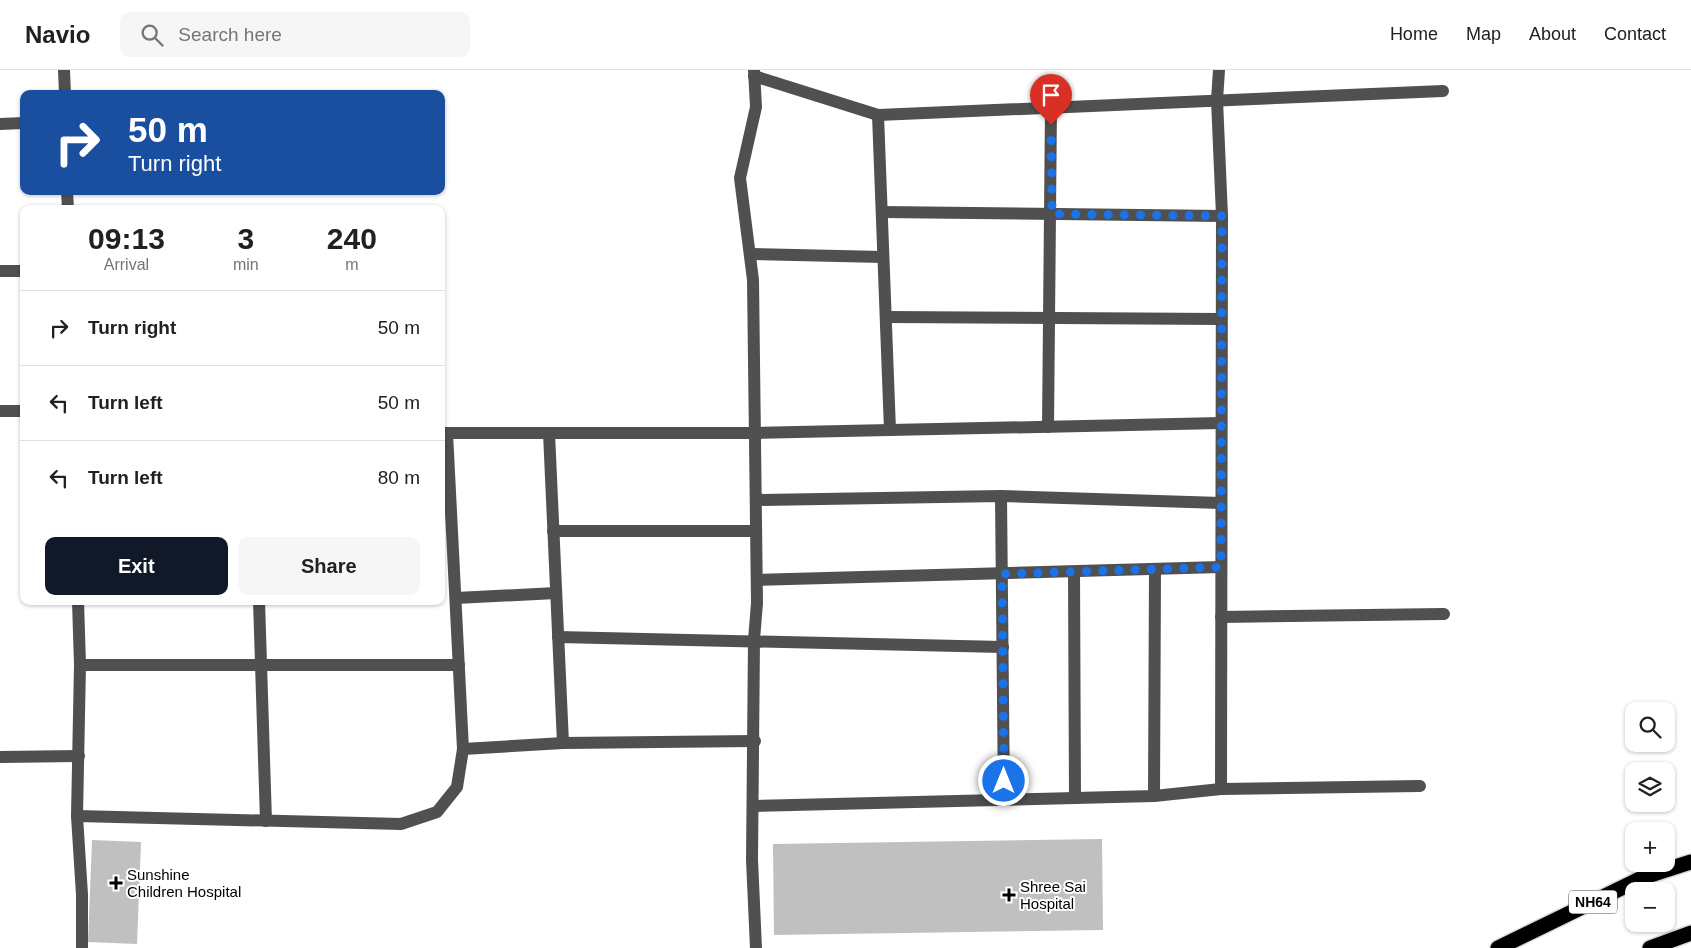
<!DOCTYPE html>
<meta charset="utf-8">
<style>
body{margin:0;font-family:Helvetica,sans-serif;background:#f6f6f6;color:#202124;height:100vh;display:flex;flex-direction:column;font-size:19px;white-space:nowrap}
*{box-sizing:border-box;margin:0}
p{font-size:16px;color:#757577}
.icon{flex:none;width:28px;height:28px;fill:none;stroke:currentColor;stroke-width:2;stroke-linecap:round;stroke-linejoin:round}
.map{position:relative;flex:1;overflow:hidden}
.side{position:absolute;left:20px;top:135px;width:425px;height:400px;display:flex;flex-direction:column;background:#fff;border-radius:10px;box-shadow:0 1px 4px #0004}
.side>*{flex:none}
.guide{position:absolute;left:20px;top:20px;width:425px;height:105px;border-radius:10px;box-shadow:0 1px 4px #0004;background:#1a4fa0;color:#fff;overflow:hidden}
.fabs{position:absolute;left:1625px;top:632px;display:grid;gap:10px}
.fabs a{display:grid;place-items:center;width:50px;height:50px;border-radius:10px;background:#fff;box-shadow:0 1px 4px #0004;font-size:25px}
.pin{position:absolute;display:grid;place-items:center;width:42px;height:42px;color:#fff;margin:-51px -21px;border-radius:50% 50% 50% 0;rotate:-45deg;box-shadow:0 0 5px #0007}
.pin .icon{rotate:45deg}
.me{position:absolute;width:55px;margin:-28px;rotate:0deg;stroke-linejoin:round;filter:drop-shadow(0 0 4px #0008)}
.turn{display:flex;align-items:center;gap:18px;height:105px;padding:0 25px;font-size:22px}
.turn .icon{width:65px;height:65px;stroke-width:2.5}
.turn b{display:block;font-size:35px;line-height:42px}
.eta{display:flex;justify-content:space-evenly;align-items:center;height:85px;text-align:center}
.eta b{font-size:30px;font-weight:700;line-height:35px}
.action{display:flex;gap:10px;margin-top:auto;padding:10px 25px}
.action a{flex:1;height:58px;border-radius:10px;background:#111827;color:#fff;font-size:20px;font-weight:700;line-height:58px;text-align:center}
.action a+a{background:#f6f6f6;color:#202124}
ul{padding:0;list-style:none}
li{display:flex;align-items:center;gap:15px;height:75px;padding:0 25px;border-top:1px solid #e0e0e0}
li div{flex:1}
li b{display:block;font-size:19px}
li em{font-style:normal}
header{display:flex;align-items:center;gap:30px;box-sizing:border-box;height:70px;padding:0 25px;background:#fff;border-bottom:1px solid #e0e0e0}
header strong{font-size:24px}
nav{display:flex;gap:28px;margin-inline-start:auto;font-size:18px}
.search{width:350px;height:45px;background:#f6f6f6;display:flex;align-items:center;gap:12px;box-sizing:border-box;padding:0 18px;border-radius:10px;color:#757577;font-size:19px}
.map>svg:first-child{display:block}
</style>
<header>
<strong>Navio</strong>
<div class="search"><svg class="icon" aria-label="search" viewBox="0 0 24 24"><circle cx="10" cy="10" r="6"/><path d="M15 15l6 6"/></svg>Search here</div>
<nav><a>Home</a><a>Map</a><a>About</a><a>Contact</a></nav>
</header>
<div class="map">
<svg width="1691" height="878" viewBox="0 0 1691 878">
<rect width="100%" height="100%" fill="#fff"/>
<g fill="#c0c0c0">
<polygon points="1102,769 1103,860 774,865 773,774"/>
<polygon points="92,770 141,772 137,874 88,872"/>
</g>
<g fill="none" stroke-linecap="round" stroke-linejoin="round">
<defs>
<g id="highway">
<polyline points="1498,878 1644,807 1691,792"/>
<polyline points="1650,878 1691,863"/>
</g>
</defs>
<use href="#highway" stroke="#dbdbdb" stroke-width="18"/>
<g stroke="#505050" stroke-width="12">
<polyline points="64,0 65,24"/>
<polyline points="754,0 756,37 740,108 753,210 757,533 754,570 752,790 756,878"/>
<polyline points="1219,0 1217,30 1222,146 1221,719"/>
<polyline points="754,6 878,45 1443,21"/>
<polyline points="878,45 890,360"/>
<polyline points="0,54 24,53"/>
<polyline points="67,121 68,139"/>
<polyline points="882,142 1222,146"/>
<polyline points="750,184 883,187"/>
<polyline points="0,201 24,201"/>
<polyline points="886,247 1221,249"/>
<polyline points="0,341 24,341"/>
<polyline points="1048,357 1051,37"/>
<polyline points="441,363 755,363 1221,353"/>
<polyline points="549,363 563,673"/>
<polyline points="1001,426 1004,730"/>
<polyline points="756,430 1001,426 1221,433"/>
<polyline points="553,461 756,461"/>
<polyline points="1074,502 1075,728"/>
<polyline points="757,510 1221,497"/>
<polyline points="456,528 556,523"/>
<polyline points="78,531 80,595 77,746 82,825 82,878"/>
<polyline points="259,531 266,751"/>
<polyline points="1221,547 1444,544"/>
<polyline points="558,567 1003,577"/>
<polyline points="80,595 459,595"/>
<polyline points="463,679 563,673 755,671"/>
<polyline points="0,687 79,686"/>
<polyline points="1154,726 1155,499"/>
<polyline points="753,736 1154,726 1221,719 1420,716"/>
<polyline points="77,746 401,754 437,742 457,717 463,679 447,363"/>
</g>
<use href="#highway" stroke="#000" stroke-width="15"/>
</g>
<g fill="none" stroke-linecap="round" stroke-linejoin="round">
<polyline stroke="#1a73e8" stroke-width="9" stroke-dasharray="0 16.2" points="1004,711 1002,504 1221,497 1222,146 1052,144 1051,55"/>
</g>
<g fill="#000" stroke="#fff" stroke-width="2">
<path d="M113.5 805.5h5v5h5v5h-5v5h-5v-5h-5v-5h5z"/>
<path d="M1006.5 817.5h5v5h5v5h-5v5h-5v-5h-5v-5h5z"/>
</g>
<g text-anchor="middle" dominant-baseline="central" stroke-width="4" stroke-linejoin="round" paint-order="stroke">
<rect fill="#fff" stroke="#4c4c4c" stroke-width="1" x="1569" y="820.5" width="48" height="23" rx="4"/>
<g font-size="14" font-weight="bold" fill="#000">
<text x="1593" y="832">NH64</text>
</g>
<g font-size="15" fill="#000" stroke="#fff" text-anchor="start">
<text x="127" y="804">Sunshine<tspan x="127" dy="17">Children Hospital</tspan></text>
<text x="1020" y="816">Shree Sai<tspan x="1020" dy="17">Hospital</tspan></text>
</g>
</g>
</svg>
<div class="fabs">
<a><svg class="icon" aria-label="search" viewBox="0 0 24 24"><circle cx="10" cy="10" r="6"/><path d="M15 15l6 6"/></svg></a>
<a><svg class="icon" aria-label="layers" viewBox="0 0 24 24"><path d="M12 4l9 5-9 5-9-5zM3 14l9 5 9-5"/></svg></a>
<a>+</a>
<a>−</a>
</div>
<div class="pin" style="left:1051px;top:55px;background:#d93025"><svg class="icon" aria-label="arrive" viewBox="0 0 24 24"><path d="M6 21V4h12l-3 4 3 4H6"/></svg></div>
<svg class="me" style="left:1004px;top:711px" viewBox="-20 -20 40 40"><circle r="17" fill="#1a73e8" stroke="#fff" stroke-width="3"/><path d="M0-11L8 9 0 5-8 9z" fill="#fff"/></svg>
<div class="guide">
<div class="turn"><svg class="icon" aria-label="right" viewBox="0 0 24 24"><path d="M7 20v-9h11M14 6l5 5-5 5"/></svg><div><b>50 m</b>Turn right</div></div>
</div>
<section class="side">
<div class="eta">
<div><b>09:13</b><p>Arrival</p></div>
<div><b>3</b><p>min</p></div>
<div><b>240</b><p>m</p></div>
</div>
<ul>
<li><svg class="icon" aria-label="right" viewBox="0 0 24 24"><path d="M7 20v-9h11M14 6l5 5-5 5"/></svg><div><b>Turn right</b></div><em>50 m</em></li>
<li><svg class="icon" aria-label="left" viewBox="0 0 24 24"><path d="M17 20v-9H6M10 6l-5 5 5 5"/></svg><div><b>Turn left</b></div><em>50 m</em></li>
<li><svg class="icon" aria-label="left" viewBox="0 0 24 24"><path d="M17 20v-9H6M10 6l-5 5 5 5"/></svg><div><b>Turn left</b></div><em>80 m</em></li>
</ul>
<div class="action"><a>Exit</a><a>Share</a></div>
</section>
</div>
